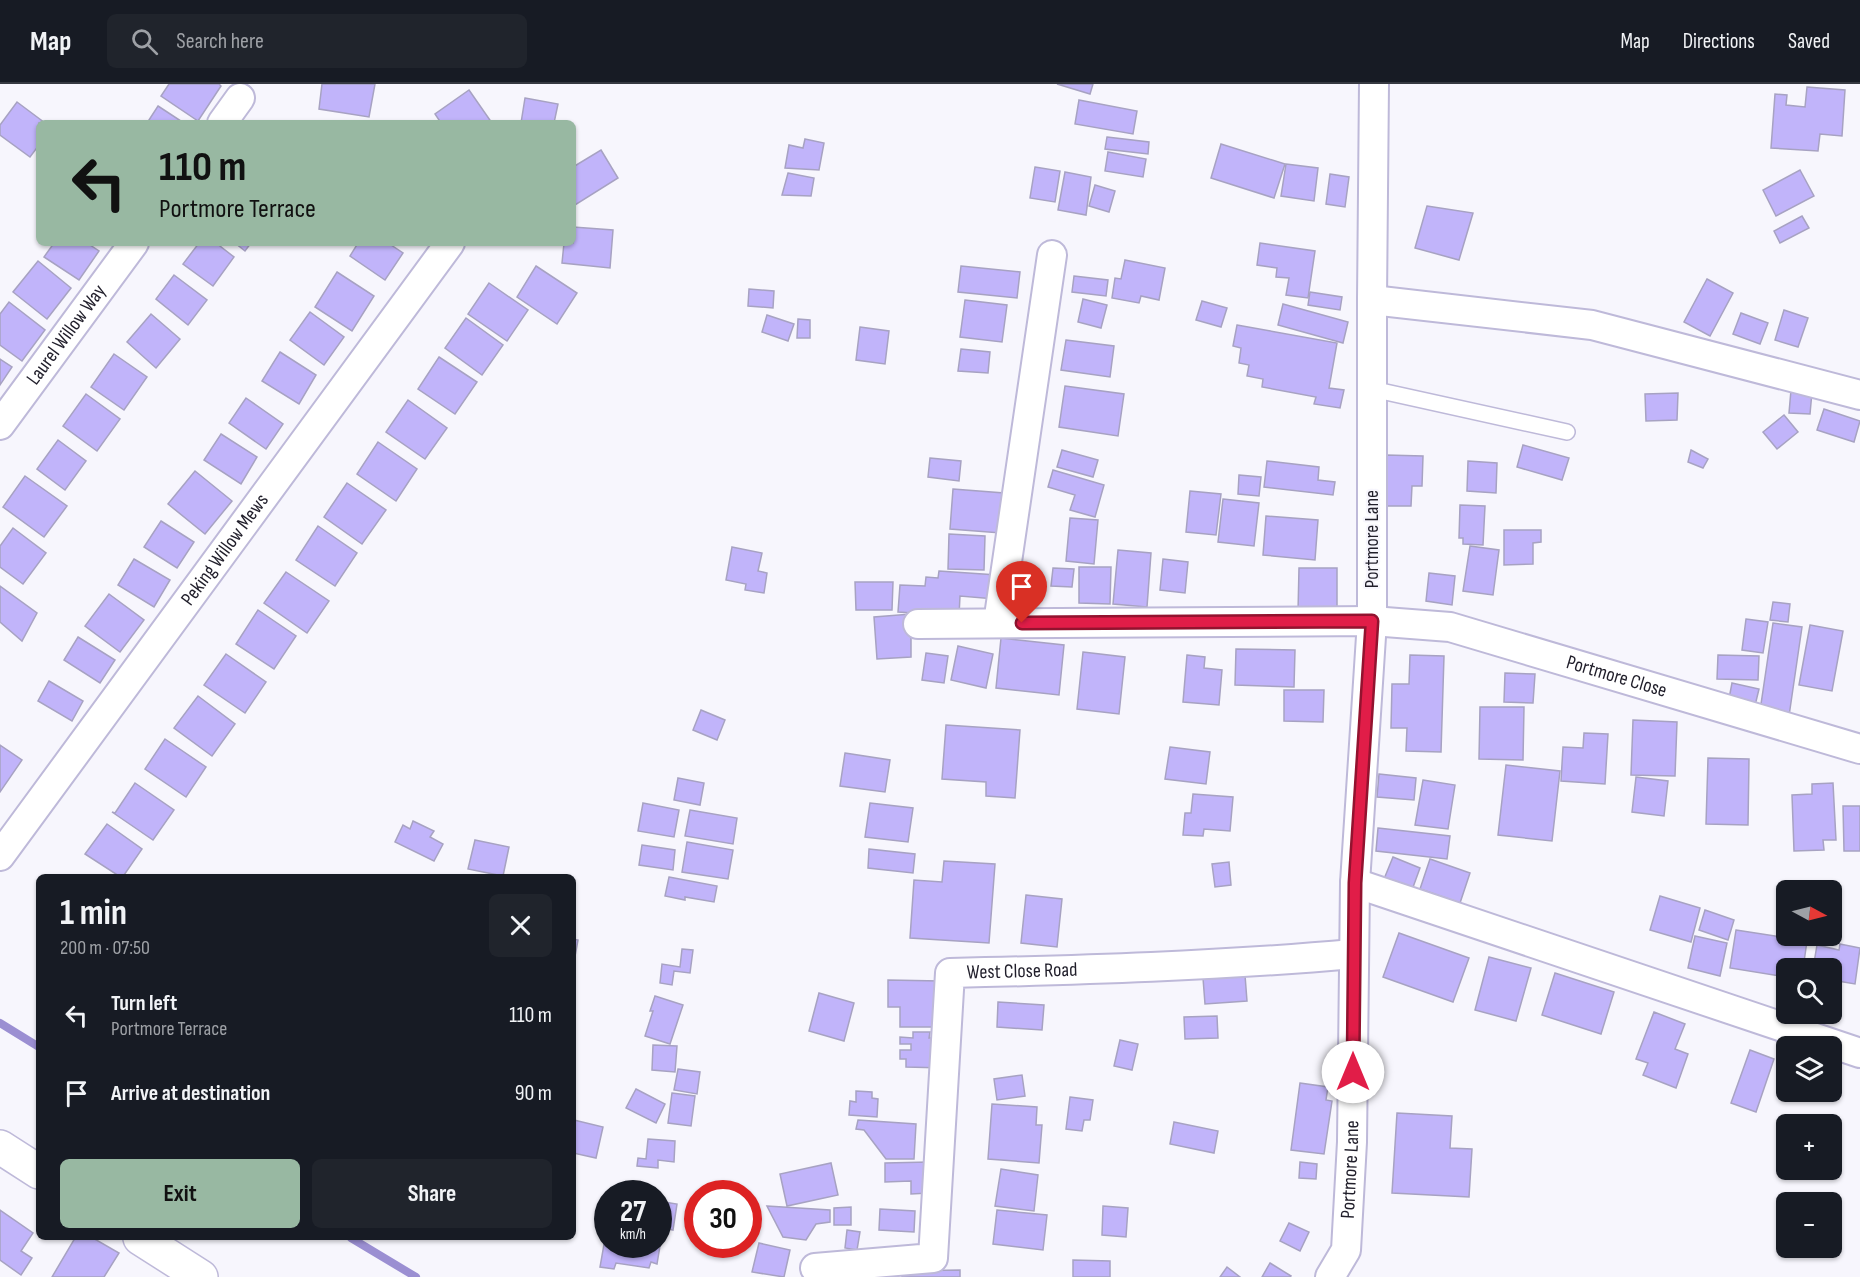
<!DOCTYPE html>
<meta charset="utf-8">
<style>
body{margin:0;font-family:"Sofia Sans Condensed",sans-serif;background:#20242c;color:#f1f3f6;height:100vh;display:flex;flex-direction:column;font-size:22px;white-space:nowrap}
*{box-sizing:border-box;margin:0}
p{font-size:20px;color:#9ea1a6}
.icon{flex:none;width:33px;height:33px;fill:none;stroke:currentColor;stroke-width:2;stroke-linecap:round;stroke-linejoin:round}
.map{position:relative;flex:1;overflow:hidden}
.panel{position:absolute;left:36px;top:790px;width:540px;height:366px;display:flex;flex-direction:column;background:#171b24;border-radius:9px;box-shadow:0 2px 4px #0004}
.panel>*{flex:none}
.hud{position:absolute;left:36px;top:36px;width:540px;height:126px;border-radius:9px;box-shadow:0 2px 4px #0004;background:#98b8a2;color:#111;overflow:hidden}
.needle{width:39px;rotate:97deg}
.controls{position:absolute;left:1776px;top:796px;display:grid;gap:12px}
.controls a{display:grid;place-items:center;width:66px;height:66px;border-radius:9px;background:#171b24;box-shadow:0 2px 4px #0004;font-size:30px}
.speed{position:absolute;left:594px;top:1096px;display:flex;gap:12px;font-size:30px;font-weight:700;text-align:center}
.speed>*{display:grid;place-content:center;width:78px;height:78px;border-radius:50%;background:#171b24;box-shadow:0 2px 4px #0004;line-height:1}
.speed small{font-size:15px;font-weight:400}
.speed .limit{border:9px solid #d22;background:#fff;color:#111}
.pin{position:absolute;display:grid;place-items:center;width:51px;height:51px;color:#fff;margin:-62px -26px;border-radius:50% 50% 50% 0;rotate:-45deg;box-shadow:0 0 6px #0007}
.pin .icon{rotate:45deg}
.me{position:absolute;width:66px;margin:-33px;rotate:0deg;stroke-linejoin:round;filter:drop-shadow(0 0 4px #0008)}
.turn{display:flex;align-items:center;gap:21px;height:126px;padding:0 24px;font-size:27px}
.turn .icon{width:78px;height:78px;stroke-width:2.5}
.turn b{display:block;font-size:42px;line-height:51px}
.round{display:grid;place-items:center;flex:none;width:63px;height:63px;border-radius:9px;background:#20242c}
.summary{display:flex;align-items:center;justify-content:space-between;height:102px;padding:0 24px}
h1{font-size:36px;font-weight:700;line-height:45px}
.cta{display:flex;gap:12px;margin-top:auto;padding:12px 24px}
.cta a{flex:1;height:69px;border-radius:9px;background:#98b8a2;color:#111;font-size:24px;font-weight:700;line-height:69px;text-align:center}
.cta a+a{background:#20242c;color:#f1f3f6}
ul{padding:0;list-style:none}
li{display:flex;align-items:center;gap:18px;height:78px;padding:0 24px}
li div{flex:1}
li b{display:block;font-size:22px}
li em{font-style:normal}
header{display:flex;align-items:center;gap:36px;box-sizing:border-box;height:84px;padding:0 30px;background:#171b24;border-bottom:2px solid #363941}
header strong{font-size:28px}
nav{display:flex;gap:33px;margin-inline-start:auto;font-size:21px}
.search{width:420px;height:54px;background:#20242c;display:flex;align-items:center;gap:15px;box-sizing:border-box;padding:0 21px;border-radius:9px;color:#9ea1a6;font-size:22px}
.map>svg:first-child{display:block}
</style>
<header>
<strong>Map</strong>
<div class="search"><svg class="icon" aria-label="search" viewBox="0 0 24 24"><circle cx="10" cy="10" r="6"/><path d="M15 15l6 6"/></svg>Search here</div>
<nav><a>Map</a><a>Directions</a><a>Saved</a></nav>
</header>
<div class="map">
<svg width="1860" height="1193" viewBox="0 0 1860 1193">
<rect width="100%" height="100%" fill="#f7f6fd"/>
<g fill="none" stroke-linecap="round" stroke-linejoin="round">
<g stroke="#9b8fd2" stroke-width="8">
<polyline points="0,939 39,963"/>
<polyline points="351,1154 416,1193"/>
</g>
</g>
<g fill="#c1b4fa" stroke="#a7a2c2" stroke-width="1.5">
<polygon points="169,0 219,0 221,2 198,37 161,12"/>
<polygon points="322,0 375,0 369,33 319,25"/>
<polygon points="1057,0 1093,0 1090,10"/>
<polygon points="1807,3 1845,6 1842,52 1820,50 1818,67 1771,64 1775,10 1787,11 1786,21 1805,23"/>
<polygon points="469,6 492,39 441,39 435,30"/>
<polygon points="525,14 558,20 554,39 521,39"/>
<polygon points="1079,16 1137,27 1133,50 1075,40"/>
<polygon points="17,18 45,39 39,39 39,61 30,73 0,51 0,41"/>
<polygon points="158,22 184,39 147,39"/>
<polygon points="1107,53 1149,58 1148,70 1105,65"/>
<polygon points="805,55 824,59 819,86 785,84 789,61 803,64"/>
<polygon points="1221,60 1285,80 1274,114 1211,94"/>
<polygon points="601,66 618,94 575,121 573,118 573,83"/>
<polygon points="1108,68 1146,75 1143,93 1105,87"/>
<polygon points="1286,80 1318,84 1314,117 1281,112"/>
<polygon points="1035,83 1060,87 1055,118 1030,114"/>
<polygon points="1800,86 1814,112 1776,132 1763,106"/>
<polygon points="1065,88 1091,93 1086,131 1058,126"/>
<polygon points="788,89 814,94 811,112 782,111"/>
<polygon points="1330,90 1349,93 1345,123 1326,120"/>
<polygon points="1095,101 1115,107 1109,128 1089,122"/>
<polygon points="1427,122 1473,129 1459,176 1415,164"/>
<polygon points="1802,132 1809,144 1780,159 1774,147"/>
<polygon points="573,143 613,146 610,184 562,179 564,159 573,159"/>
<polygon points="54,159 87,159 99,167 79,196 44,173"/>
<polygon points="199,159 216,159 234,173 213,202 183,180"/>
<polygon points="235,159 251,159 245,167"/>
<polygon points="358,159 388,159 403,169 385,196 350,172"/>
<polygon points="1260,159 1315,167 1308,214 1286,211 1289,194 1276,193 1277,184 1257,181"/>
<polygon points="1125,176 1165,184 1159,216 1141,212 1139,219 1112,214 1115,194 1121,195"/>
<polygon points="38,177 71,204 47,235 13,208"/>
<polygon points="536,182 577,209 557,240 517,213"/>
<polygon points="961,182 1020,188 1017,214 958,208"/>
<polygon points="337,188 374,212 352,247 315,223"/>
<polygon points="174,191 207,216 188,241 156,215"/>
<polygon points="1074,192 1108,196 1106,212 1072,208"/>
<polygon points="1707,195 1733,209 1710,252 1684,238"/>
<polygon points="489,199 528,226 507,257 468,230"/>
<polygon points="749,205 774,207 773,224 748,222"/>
<polygon points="1310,208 1342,213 1340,226 1308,221"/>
<polygon points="1083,215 1107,221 1101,244 1078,238"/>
<polygon points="965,216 1007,221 1002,258 960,253"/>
<polygon points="1202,217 1227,224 1221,243 1196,236"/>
<polygon points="9,218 45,246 22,277 0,261 0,230"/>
<polygon points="1283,220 1348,238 1343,259 1278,241"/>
<polygon points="1784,226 1808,234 1798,263 1775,256"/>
<polygon points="310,228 344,253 324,281 290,256"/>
<polygon points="1741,229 1768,239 1760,260 1733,250"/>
<polygon points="151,230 180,255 156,284 127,258"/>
<polygon points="767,231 794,240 788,257 762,248"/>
<polygon points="466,234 503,261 482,291 445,264"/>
<polygon points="798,235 810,236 810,254 797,254"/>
<polygon points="1237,241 1337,259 1329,304 1344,306 1340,324 1314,320 1316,313 1262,303 1263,295 1247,292 1249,281 1239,279 1241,264 1233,262"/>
<polygon points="860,243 889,247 885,280 856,276"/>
<polygon points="1066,256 1114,262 1110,293 1061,286"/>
<polygon points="961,265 990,268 988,289 958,287"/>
<polygon points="280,268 316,291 299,320 262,297"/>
<polygon points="114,270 147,293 124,326 91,303"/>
<polygon points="439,273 477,298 455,330 418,305"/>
<polygon points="0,275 12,283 0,301"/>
<polygon points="1065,302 1124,310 1118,352 1059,343"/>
<polygon points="1791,306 1812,308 1810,330 1789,329"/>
<polygon points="1678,309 1677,336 1646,337 1645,310"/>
<polygon points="86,310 120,335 97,367 63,342"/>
<polygon points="246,314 283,340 266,365 229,339"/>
<polygon points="408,316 447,344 425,375 386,348"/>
<polygon points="1824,325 1860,337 1854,358 1817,346"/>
<polygon points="1784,331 1798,348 1777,365 1763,348"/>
<polygon points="221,350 257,373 241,400 204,376"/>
<polygon points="58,356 86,377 65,406 37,385"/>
<polygon points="378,358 417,385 396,417 357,390"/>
<polygon points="1523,361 1569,374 1562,396 1517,383"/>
<polygon points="1062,366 1098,376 1093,393 1057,383"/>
<polygon points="1691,366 1708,375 1703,384 1688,378"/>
<polygon points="1386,371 1423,372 1422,402 1412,402 1411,422 1384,422"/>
<polygon points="930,374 961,377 959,397 928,393"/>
<polygon points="1267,377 1319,383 1318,396 1335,398 1333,411 1264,403"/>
<polygon points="1468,377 1497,379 1496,409 1467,407"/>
<polygon points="1053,386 1104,401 1095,433 1070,426 1075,411 1048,403"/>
<polygon points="195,387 232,417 205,450 168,420"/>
<polygon points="1239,391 1261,393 1259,412 1238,410"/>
<polygon points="25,392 67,422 44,453 3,423"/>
<polygon points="347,399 386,426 362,460 324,433"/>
<polygon points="953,405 1004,409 1001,449 950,445"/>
<polygon points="1190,407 1221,410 1216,451 1186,448"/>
<polygon points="1223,415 1259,419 1254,462 1218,458"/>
<polygon points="1460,421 1485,422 1483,461 1463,460 1463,454 1459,454"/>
<polygon points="1266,432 1318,436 1315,476 1263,471"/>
<polygon points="1070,434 1098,436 1094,480 1066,477"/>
<polygon points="161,437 194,458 177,484 144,463"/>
<polygon points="318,442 357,469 335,502 296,476"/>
<polygon points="13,444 46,469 23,500 0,483 0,462"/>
<polygon points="1504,446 1541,446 1541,458 1533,459 1533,480 1504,481"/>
<polygon points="949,450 985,452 984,486 948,485"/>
<polygon points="1470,462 1499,466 1493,511 1463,507"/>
<polygon points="732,463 762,469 758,487 767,489 764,509 745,506 746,500 726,496"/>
<polygon points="1118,466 1151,469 1147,523 1113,520"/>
<polygon points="134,475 170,496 154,523 118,501"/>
<polygon points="1163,475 1188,478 1185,509 1160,506"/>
<polygon points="1079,483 1111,483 1110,520 1079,519"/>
<polygon points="1053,484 1074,485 1072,503 1051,502"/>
<polygon points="1299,484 1337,484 1337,529 1298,528"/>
<polygon points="939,487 997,491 995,515 960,512 959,532 898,528 900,501 925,502 926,493 938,494"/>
<polygon points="286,488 329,517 307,549 264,519"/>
<polygon points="1429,489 1455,492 1452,521 1426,517"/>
<polygon points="855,498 893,498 892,526 856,526"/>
<polygon points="0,502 37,529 22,557 0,538"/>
<polygon points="109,510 144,536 120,568 85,542"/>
<polygon points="1773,518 1790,520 1788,538 1770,536"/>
<polygon points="258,526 296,552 274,585 236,560"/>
<polygon points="911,530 911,573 877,575 874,533"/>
<polygon points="1746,535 1768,538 1763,569 1742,566"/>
<polygon points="1773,539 1802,543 1789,632 1760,627"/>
<polygon points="1810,541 1843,547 1832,607 1799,601"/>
<polygon points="78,553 115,576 100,599 64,576"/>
<polygon points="1001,554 1064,561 1059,611 996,604"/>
<polygon points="958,562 993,570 986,604 951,596"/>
<polygon points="1236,565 1295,566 1294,603 1235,601"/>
<polygon points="1083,568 1125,573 1119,630 1077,625"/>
<polygon points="926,569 948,572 944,599 922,596"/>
<polygon points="226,570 266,598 245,629 204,601"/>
<polygon points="1187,571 1205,573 1204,584 1222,586 1219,621 1183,618"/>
<polygon points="1410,571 1444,572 1441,668 1406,667 1407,644 1391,644 1392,600 1409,600"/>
<polygon points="1718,571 1759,572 1758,596 1717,595"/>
<polygon points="1505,589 1535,590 1533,619 1504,618"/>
<polygon points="49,597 83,617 72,637 38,617"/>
<polygon points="1732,599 1759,605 1753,630 1727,625"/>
<polygon points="1284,606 1324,606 1323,638 1284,637"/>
<polygon points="198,612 235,640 212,672 174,644"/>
<polygon points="1480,623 1524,623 1523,676 1479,675"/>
<polygon points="701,626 725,636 717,656 693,646"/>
<polygon points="1633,636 1677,638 1675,692 1631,691"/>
<polygon points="946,641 1020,646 1015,714 986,712 986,698 942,695"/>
<polygon points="1584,649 1608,650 1605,700 1561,697 1563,663 1583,664"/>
<polygon points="165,655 206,683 186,713 145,685"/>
<polygon points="0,661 22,676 0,708"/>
<polygon points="1170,663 1210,668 1206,700 1165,695"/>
<polygon points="845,669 890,676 885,708 840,702"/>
<polygon points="1708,674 1749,675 1748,741 1706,740"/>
<polygon points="1506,681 1560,687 1552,757 1498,751"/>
<polygon points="1379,690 1416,694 1414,716 1377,713"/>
<polygon points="1636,693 1668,697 1664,732 1632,728"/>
<polygon points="678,694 704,699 700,721 674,716"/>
<polygon points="1423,696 1455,701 1448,745 1415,741"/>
<polygon points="135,699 174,726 153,756 112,728 115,729"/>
<polygon points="1833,699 1836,756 1823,756 1824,766 1794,767 1792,711 1812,710 1812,700"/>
<polygon points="1193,710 1233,713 1230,747 1204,745 1203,752 1183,751 1185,729 1191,729"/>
<polygon points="643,719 679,726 674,753 638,747"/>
<polygon points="870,719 913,724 908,758 865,753"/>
<polygon points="1843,722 1860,722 1860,767 1844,767"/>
<polygon points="690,726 737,734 733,760 685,752"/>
<polygon points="413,737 434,747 430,753 443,760 434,777 395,758 403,741 410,745"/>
<polygon points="107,740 142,765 122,794 85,770"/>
<polygon points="1378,744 1450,752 1447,775 1376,767"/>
<polygon points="475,756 509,763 503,792 468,785"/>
<polygon points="687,758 733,766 728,795 682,788"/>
<polygon points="642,761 675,766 673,786 639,781"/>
<polygon points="869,765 915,770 913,789 868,784"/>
<polygon points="1393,773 1420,784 1412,806 1384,795"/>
<polygon points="1430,775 1470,789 1460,819 1420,805"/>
<polygon points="944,777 995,780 989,859 910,854 914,796 942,798"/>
<polygon points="1229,778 1231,801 1215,803 1212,780"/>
<polygon points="669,793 717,802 714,818 685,813 685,816 665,812"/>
<polygon points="1026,811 1062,815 1057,863 1021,859"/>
<polygon points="1660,812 1700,824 1691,858 1650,846"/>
<polygon points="1705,826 1734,836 1728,856 1699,846"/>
<polygon points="1736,846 1807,857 1803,885 1786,885 1786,893 1730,884"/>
<polygon points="1399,849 1469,874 1453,918 1383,893"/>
<polygon points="1695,852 1727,859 1720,892 1688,884"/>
<polygon points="573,855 578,856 573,883"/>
<polygon points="1840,860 1860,864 1855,900 1832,896 1832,885 1813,885 1817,861 1839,866"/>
<polygon points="682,865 693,866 690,889 674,887 672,901 660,899 662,880 680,883"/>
<polygon points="1489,873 1531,884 1516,937 1475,926"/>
<polygon points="1555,889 1614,908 1601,950 1542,931"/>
<polygon points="1245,891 1247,917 1205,920 1203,894"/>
<polygon points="888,896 940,897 940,943 900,943 900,923 888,923"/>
<polygon points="819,909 854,919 844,957 809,947"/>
<polygon points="655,912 683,921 670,960 645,952 653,927 650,927"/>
<polygon points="998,918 1044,921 1042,946 997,943"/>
<polygon points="1654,928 1685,940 1675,965 1688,970 1676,1004 1643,991 1648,979 1636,975"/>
<polygon points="1217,932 1218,954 1185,955 1184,933"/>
<polygon points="913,948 930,948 929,954 944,954 944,984 906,983 906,975 900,975 900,966 911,966 911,960 900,960 900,953 913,954"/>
<polygon points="1120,956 1138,960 1132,986 1114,982"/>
<polygon points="653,961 677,962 675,988 652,986"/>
<polygon points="1750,966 1774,975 1756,1028 1731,1019"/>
<polygon points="678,985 700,988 697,1010 674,1006"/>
<polygon points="1022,991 1025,1012 997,1016 994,995"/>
<polygon points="1300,999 1328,1003 1326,1016 1332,1017 1324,1070 1291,1066"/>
<polygon points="636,1005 665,1020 656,1039 626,1024"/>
<polygon points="856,1007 872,1008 872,1014 878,1015 877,1033 849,1031 850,1017 856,1018"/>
<polygon points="672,1009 695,1012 691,1042 668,1039"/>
<polygon points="1070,1013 1093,1016 1090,1036 1084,1036 1082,1047 1066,1045"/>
<polygon points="992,1020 1037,1023 1036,1041 1042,1041 1039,1079 988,1075"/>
<polygon points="1397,1029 1452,1032 1450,1064 1472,1065 1469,1113 1392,1109"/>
<polygon points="574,1036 603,1043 596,1074 573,1069"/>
<polygon points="858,1036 916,1040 914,1075 886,1075 864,1046 856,1045"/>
<polygon points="1174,1038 1218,1047 1214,1069 1170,1060"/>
<polygon points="648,1055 675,1057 674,1078 658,1076 658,1084 637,1082 638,1074 646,1075"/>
<polygon points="929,1078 929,1109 911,1110 911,1097 885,1098 885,1079"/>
<polygon points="1300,1078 1317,1080 1316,1095 1299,1094"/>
<polygon points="831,1079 838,1111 787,1122 780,1090"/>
<polygon points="1001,1085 1038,1091 1034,1127 995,1122"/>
<polygon points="658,1117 677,1120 673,1146 663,1144 657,1180 651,1178 649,1184 616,1179 614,1185 600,1183 606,1149 598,1148 600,1135 608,1137 608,1161 658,1161"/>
<polygon points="767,1122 830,1126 830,1138 816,1140 806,1156 783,1153"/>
<polygon points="1103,1122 1128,1124 1126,1153 1102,1151"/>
<polygon points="851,1123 851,1141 834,1141 834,1124"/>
<polygon points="880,1125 915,1127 914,1148 879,1146"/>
<polygon points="0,1126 33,1149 21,1167 32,1174 21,1191 0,1176"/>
<polygon points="997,1126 1047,1131 1043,1166 993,1160"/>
<polygon points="1289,1139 1309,1148 1300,1167 1280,1157"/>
<polygon points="847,1146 860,1148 857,1166 845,1164"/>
<polygon points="75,1154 93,1154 119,1169 104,1193 52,1193"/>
<polygon points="759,1159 790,1166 784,1193 752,1188"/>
<polygon points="1073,1176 1110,1177 1110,1193 1073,1193"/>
<polygon points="1270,1179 1291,1192 1290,1193 1262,1193"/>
<polygon points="1227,1183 1240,1193 1220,1193"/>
<polygon points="960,1186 960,1193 902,1193 902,1187"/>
</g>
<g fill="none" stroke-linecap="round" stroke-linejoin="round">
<defs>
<polyline id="lane" points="1372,305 1567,348"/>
<g id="street">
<polyline points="222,39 240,14"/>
<polyline points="1372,216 1592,241 1860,311"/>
<path id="s1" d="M 0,341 L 134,159"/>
<polyline points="998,539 1052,171"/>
<path id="s2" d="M 918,540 L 1372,537 L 1450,543 L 1860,665"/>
<path id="s3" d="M 0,772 L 450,159"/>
<polyline points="1355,799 1860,969"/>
<path id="s4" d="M 815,1184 L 933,1174 L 950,889 C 1084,886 1219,882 1353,870"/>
<path id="s5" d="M 1330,1193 L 1346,1166 L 1352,1058 L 1355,799 L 1372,537 L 1372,216 L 1374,0"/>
</g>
<g id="secondary">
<polyline points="0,1063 39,1088"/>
<polyline points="140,1154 201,1193"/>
</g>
</defs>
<use href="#lane" stroke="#beb9d9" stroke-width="18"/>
<use href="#street" stroke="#beb9d9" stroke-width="32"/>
<use href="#secondary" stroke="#beb9d9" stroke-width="36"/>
<use href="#lane" stroke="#fff" stroke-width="15"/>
<use href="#street" stroke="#fff" stroke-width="28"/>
<use href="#secondary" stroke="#fff" stroke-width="33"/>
</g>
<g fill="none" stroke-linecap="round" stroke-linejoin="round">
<defs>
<polyline id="route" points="1022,539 1372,537 1355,799 1353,988"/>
</defs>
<use href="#route" stroke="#92132f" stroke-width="15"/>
<use href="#route" stroke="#e11d48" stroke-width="10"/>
</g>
<g text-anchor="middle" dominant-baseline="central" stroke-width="4.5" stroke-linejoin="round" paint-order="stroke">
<g font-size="20" fill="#201e2a" stroke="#f7f6fd">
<text stroke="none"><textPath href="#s1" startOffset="112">Laurel Willow Way</textPath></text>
<text transform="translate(1372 455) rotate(-90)">Portmore Lane</text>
<text stroke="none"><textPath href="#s3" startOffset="380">Peking Willow Mews</textPath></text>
<text stroke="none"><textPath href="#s2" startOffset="706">Portmore Close</textPath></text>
<text stroke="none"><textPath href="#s4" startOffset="476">West Close Road</textPath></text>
<text stroke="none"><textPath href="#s5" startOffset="112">Portmore Lane</textPath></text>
</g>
</g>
</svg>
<div class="controls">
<a><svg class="needle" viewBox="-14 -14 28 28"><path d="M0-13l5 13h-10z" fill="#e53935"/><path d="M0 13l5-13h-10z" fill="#9ea1a6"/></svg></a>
<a><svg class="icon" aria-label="search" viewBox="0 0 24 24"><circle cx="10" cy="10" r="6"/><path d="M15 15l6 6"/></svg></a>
<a><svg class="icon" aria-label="layers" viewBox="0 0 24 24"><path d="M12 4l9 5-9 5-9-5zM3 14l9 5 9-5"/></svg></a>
<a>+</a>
<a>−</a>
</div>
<div class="speed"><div>27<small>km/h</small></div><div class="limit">30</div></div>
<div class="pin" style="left:1022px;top:539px;background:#d93025"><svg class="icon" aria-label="arrive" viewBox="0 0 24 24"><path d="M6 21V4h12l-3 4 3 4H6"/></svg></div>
<svg class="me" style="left:1353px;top:988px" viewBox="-20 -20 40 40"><circle r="19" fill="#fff"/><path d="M0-13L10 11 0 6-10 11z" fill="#e11d48"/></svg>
<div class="hud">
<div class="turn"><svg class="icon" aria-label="left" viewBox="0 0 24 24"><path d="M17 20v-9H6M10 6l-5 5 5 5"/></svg><div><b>110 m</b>Portmore Terrace</div></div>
</div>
<section class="panel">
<div class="summary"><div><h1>1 min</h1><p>200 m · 07:50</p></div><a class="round"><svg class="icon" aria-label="close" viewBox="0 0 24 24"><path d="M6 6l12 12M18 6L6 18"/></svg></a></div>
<ul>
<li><svg class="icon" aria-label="left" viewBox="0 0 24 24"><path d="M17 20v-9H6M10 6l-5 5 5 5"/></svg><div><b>Turn left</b><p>Portmore Terrace</p></div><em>110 m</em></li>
<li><svg class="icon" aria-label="arrive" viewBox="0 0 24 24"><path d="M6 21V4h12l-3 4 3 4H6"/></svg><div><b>Arrive at destination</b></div><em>90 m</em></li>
</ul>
<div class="cta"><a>Exit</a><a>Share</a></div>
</section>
</div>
